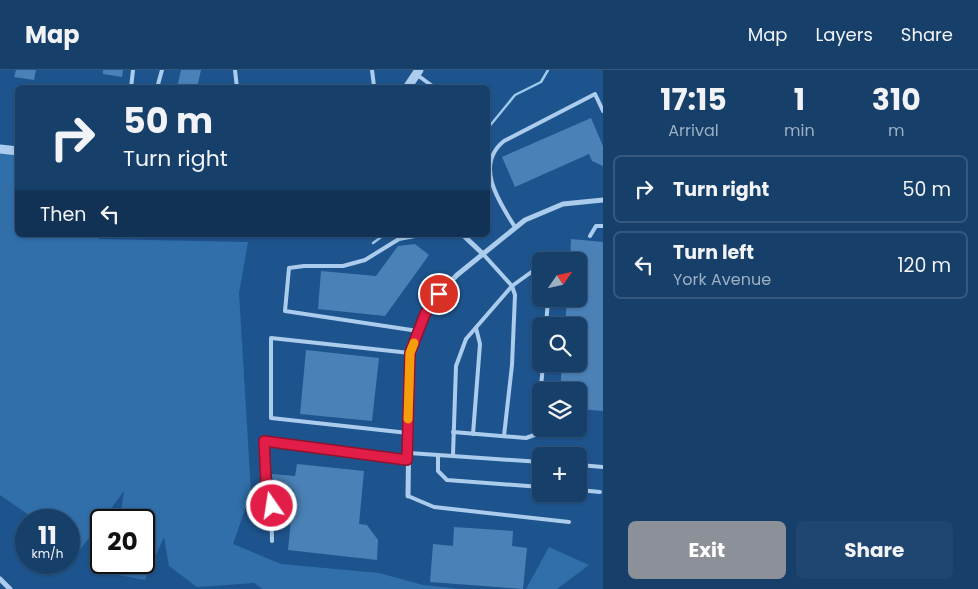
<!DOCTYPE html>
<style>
body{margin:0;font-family:Poppins,sans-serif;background:#1f4670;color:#f1f3f6;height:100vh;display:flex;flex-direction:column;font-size:19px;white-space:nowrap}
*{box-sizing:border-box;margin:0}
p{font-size:16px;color:#9eafc1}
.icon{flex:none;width:28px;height:28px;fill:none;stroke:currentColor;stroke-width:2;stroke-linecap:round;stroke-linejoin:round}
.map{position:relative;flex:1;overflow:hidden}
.side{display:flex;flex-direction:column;background:#163f6a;width:375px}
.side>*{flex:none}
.top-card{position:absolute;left:15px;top:15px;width:475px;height:152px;border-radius:8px;box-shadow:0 1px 4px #0004,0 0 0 1px #35587e;background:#163f6a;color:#f1f3f6;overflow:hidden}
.needle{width:32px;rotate:56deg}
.controls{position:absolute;left:532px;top:182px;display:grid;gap:10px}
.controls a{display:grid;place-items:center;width:55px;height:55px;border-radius:8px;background:#163f6a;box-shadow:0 1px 4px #0004,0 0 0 1px #35587e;font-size:25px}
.speed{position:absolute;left:15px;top:439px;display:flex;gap:10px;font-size:25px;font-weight:700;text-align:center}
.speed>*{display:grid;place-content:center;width:65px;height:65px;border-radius:50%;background:#163f6a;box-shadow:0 1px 4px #0004,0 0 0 1px #35587e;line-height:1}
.speed small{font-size:12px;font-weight:400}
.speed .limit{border:2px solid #111;border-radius:8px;background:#fff;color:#111}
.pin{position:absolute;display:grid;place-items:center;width:42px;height:42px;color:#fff;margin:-21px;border:2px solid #fff;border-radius:50%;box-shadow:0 1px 5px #0007}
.me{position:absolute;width:55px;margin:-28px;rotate:347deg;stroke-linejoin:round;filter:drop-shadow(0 0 4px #0008)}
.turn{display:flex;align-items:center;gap:18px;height:105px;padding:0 25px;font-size:22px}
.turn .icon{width:65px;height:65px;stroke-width:2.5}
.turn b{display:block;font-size:35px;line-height:42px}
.then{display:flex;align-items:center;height:48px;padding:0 25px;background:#0003;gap:10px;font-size:19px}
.eta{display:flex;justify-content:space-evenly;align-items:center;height:85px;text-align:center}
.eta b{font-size:30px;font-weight:700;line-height:35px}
.cta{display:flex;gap:10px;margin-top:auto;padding:10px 25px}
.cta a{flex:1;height:58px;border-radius:8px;background:#8c9099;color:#fff;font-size:20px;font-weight:700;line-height:58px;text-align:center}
.cta a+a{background:#1f4670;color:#f1f3f6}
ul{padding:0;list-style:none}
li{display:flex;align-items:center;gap:15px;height:68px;margin:0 10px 8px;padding:0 15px;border:2px solid #35587e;border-radius:8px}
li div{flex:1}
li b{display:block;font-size:19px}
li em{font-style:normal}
header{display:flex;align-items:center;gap:30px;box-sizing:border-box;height:70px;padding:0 25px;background:#163f6a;border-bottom:1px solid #35587e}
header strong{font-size:24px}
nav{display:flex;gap:28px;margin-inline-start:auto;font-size:18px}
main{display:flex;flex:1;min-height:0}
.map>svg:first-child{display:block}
</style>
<header>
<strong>Map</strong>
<nav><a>Map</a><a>Layers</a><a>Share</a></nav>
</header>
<main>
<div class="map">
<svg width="603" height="519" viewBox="0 0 603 519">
<rect width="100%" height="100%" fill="#1e548d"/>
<g fill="#316faa">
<polygon points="0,78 17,81 18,165 98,165 99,169 248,172 239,223 251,422 233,474 281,494 379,503 423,515 460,519 263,519 254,513 197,517 169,496 164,467 145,510 112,504 113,493 144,492 144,450 120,450 124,421 77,484 69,484 69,450 36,450 0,425"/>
<polygon points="549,477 589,495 557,519 526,519"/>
</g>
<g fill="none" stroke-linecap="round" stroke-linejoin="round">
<g stroke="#9fc8ee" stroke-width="2.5">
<polyline points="488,58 515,25 541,12 548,0"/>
<polyline points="373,173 384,165"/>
</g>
</g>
<g fill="#4a81b6">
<polygon points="16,0 36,0 34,10 14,7"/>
<polygon points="103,0 123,0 122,7 103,4"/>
<polygon points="181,0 201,0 197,18 177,18"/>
<polygon points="591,48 603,76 603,96 592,91 589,84 515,117 502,87"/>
<polygon points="571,169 603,172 603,341 579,339 579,321 560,321 562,294 579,294 579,256 565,256 567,229 579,229 579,191 570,191"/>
<polygon points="415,174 429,185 385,246 318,239 321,201 376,206 398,176"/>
<polygon points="306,280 379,288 372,351 300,344"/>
<polygon points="297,394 364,401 359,454 367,455 378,470 377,490 288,480 294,420 273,418 272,404 295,406"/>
<polygon points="454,457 513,461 512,476 527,478 523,519 430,512 433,474 453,476"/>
</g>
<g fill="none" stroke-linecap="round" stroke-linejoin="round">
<g stroke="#abccec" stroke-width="4">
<polyline points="235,0 237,18"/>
<polyline points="372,0 374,16"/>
<polyline points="416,4 435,18"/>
<polyline points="47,18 55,18"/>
<polyline points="131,18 133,0"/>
<polyline points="157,18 162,0"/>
<polyline points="350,18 376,18"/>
<path d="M 515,157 C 499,132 474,95 504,71 L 595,24 L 603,41"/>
<polyline points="590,166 596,156 603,156"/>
<polyline points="483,184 512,216 515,225 512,295 504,366"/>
<polyline points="546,256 548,229"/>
<polyline points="418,261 285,241 289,198 304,196 343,196 365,190 399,169 420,165"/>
<polyline points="453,362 526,368 537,364 543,294"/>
<polyline points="408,363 271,348 271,268 410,283"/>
<polyline points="473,364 480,274 476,258"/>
<polyline points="409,383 541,392"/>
<polyline points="438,385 438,401 447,410 541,417"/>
<polyline points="453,385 456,296 466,269 512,216 537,198 541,199"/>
<polyline points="579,395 603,397"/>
<polyline points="579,420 600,422"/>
<polyline points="408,426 434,437 569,452"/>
<path d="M 272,471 C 272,437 266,405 264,371 L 407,390"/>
</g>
<g stroke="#abccec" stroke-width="5">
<polyline points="463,165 483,184"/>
<polyline points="408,426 410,283 425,244 439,224 457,205 525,150 563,134 603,130"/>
<polyline points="0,509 10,519"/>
</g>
<g stroke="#abccec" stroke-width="9">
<polyline points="407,18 419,0"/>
<polyline points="0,79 18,81"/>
</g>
</g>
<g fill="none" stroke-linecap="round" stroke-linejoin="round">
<defs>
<polyline id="route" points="272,436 266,411 264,371 407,390 410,283 425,244 439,224"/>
</defs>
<use href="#route" stroke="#92132f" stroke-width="12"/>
<use href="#route" stroke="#e11d48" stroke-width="9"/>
<polyline stroke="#f59e0b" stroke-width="9" points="408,349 410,283 414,273"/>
</g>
</svg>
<div class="controls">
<a><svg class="needle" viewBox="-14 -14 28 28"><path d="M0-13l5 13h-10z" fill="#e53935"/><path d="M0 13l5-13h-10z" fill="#9eafc1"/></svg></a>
<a><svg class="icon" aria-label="search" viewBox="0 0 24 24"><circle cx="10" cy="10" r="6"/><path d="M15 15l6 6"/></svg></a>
<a><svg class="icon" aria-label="layers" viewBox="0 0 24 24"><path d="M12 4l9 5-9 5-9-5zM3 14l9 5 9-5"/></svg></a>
<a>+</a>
</div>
<div class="speed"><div>11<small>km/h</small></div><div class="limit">20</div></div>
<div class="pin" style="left:439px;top:224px;background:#d93025"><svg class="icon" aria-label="arrive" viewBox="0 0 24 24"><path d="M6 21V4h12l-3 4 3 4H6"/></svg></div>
<svg class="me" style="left:272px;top:436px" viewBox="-20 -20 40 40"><circle r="17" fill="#e11d48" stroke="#fff" stroke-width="3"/><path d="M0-11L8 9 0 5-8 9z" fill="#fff"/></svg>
<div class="top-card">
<div class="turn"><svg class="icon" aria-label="right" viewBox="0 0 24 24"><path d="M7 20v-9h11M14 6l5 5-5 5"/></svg><div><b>50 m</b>Turn right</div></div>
<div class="then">Then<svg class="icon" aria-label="left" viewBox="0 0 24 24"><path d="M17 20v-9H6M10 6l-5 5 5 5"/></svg></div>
</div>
</div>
<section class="side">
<div class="eta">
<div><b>17:15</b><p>Arrival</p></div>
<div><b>1</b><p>min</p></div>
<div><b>310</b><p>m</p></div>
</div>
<ul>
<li><svg class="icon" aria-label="right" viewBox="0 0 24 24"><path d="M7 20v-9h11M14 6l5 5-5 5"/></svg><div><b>Turn right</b></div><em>50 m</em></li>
<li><svg class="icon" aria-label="left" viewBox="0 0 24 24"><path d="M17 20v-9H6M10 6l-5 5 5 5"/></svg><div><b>Turn left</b><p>York Avenue</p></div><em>120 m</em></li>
</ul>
<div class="cta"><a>Exit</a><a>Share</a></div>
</section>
</main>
